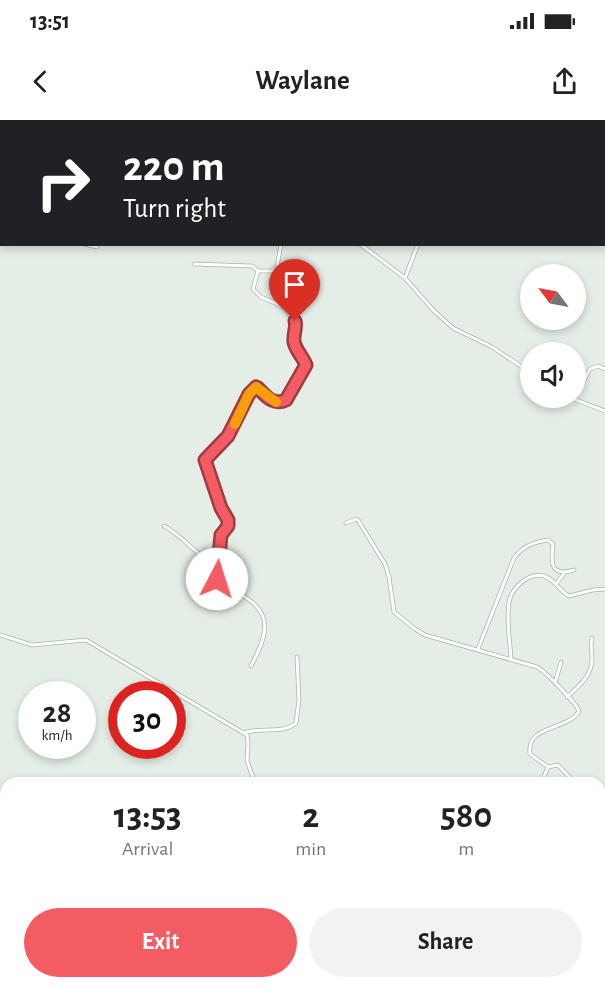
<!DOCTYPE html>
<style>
body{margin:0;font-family:"Alegreya Sans",sans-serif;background:#f2f2f2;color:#222;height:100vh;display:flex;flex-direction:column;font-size:22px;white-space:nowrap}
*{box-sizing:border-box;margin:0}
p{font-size:20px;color:#767676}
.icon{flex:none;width:33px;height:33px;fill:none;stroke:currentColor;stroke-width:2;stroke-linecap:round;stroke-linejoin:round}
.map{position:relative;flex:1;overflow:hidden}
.sheet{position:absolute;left:0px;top:657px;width:606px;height:212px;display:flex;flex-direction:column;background:#fff;border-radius:18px 18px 0 0;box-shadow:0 3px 9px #0003}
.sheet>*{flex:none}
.top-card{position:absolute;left:0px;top:0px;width:606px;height:126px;box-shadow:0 3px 9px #0003;background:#202124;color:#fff;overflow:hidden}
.needle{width:39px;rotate:302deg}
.controls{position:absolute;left:520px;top:144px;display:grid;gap:12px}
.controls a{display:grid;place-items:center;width:66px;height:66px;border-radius:50%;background:#fff;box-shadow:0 3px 9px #0003;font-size:30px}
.speed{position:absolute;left:18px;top:561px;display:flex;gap:12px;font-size:30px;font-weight:700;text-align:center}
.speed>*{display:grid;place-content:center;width:78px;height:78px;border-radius:50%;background:#fff;box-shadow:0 3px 9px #0003;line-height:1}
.speed small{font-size:15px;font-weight:400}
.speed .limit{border:9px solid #d22;background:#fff;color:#111}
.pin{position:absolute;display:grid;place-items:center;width:51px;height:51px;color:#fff;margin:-62px -26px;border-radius:50% 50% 50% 0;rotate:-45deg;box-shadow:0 0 6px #0007}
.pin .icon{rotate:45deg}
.me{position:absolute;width:66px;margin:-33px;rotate:5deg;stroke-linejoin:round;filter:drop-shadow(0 0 4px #0008)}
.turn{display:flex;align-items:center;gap:21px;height:126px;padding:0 24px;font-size:27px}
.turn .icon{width:78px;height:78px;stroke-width:2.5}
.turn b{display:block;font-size:42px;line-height:51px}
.eta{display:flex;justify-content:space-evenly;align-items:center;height:102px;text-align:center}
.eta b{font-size:36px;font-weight:600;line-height:42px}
.button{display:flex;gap:12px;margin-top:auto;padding:12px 24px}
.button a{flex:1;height:69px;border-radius:36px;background:#f35c62;color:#fff;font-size:24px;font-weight:600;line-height:69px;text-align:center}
.button a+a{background:#f2f2f2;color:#222}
.status{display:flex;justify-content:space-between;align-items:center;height:42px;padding:0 30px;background:#fff;direction:ltr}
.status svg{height:16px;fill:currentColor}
header{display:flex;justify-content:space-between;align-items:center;height:78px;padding:0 24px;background:#fff;font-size:27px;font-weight:600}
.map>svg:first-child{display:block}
</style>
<div class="status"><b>13:51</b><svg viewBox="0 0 49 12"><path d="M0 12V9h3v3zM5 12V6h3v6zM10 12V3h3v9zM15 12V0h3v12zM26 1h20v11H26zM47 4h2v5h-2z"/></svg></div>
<header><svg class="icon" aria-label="back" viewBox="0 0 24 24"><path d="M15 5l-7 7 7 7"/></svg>Waylane<svg class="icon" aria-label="share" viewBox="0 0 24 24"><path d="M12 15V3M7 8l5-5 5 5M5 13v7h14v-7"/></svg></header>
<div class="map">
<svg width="605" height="868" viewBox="0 0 605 868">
<rect width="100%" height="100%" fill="#e4ede6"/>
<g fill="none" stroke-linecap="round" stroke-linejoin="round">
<defs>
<g id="street">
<polyline points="331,0 336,2"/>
<polyline points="491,0 493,2"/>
<polyline points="552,0 558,2"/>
<polyline points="66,2 68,0"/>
<polyline points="400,2 400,0"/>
<polyline points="604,29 605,29"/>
<polyline points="604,54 605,55"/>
<polyline points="604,78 605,78"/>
<polyline points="0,87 2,88"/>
<polyline points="84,124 97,127"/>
<polyline points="360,124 405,158 434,191 453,208 492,227 531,253"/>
<path d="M 194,144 L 252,146 L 258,151 L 253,169 L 261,177 L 282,186 L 295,201 C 296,208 293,214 294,222 C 296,231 303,237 306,245 L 284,281 L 273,281 L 258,268 L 253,269 L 228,316 L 205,340 L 221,388 L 228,400 L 228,406 L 221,415 L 217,452 L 220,466 C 226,469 233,470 238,473 C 275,492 268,514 251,546"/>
<polyline points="258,151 272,151 277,147 281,124"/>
<polyline points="405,158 418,124"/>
<polyline points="576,275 590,249 598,246 605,249"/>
<polyline points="571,278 605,291"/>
<path d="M 346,403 L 356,399 L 358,400 L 385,444 L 389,457 L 394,492 L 415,509 L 425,515 L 537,547 C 546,552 576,583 579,591 C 568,611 526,604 530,634 L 548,647 L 541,663"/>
<path d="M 164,406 C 183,416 198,437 218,447"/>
<polyline points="557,463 565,452"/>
<polyline points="0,515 32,525 86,520 247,615 248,623 247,641 255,663"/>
<path d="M 478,529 L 514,438 C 523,426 534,422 548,420 L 553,424 C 551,440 549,458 574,450"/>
<path d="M 511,538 C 510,521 506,499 509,482 C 512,467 529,452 544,456 C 556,460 559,471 569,476 L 593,470 L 605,469"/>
<polyline points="555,563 561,542"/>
<path d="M 567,577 C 579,566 593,555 592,537 C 592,530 590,525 592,518"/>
<path d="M 244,613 C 261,606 282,615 296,603 L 299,580 L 297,537"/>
<polyline points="548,647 558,645 575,663"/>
<polyline points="600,679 605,676"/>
<polyline points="600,707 605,710"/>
<polyline points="0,799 6,802"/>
<polyline points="93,862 98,868"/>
<polyline points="586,862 587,868"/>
<polyline points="51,868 53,862"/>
<polyline points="425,868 432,862"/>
</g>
</defs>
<use href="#street" stroke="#a6b5ab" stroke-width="4.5"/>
<use href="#street" stroke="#fff" stroke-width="3"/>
</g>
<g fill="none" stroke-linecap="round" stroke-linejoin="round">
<defs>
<path id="route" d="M 217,459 L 221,415 L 228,406 L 228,400 L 221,388 L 205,340 L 228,316 L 249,274 L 256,267 L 258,268 C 266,276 273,286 286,280 L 306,245 C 303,237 296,231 294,222 C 293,214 297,208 295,201"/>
</defs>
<use href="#route" stroke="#9e3c40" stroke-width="15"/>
<use href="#route" stroke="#f35c62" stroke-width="10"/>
<polyline stroke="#f59e0b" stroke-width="10" points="235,304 249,274 256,267 276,282"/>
</g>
</svg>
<div class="controls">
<a><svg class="needle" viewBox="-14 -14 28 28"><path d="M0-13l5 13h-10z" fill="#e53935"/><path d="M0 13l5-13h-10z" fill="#767676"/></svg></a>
<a><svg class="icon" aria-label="sound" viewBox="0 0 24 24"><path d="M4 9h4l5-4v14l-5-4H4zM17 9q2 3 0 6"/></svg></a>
</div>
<div class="speed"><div>28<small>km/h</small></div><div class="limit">30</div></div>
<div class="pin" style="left:295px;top:201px;background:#d93025"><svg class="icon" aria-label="arrive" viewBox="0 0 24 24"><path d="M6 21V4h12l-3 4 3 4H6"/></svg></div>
<svg class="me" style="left:217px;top:459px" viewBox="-20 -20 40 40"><circle r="19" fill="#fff"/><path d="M0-13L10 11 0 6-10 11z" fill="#f35c62"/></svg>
<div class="top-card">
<div class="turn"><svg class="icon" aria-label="right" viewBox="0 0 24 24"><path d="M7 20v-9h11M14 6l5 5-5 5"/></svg><div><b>220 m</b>Turn right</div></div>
</div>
<section class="sheet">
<div class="eta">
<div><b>13:53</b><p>Arrival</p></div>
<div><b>2</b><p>min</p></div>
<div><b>580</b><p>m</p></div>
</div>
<div class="button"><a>Exit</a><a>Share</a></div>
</section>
</div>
